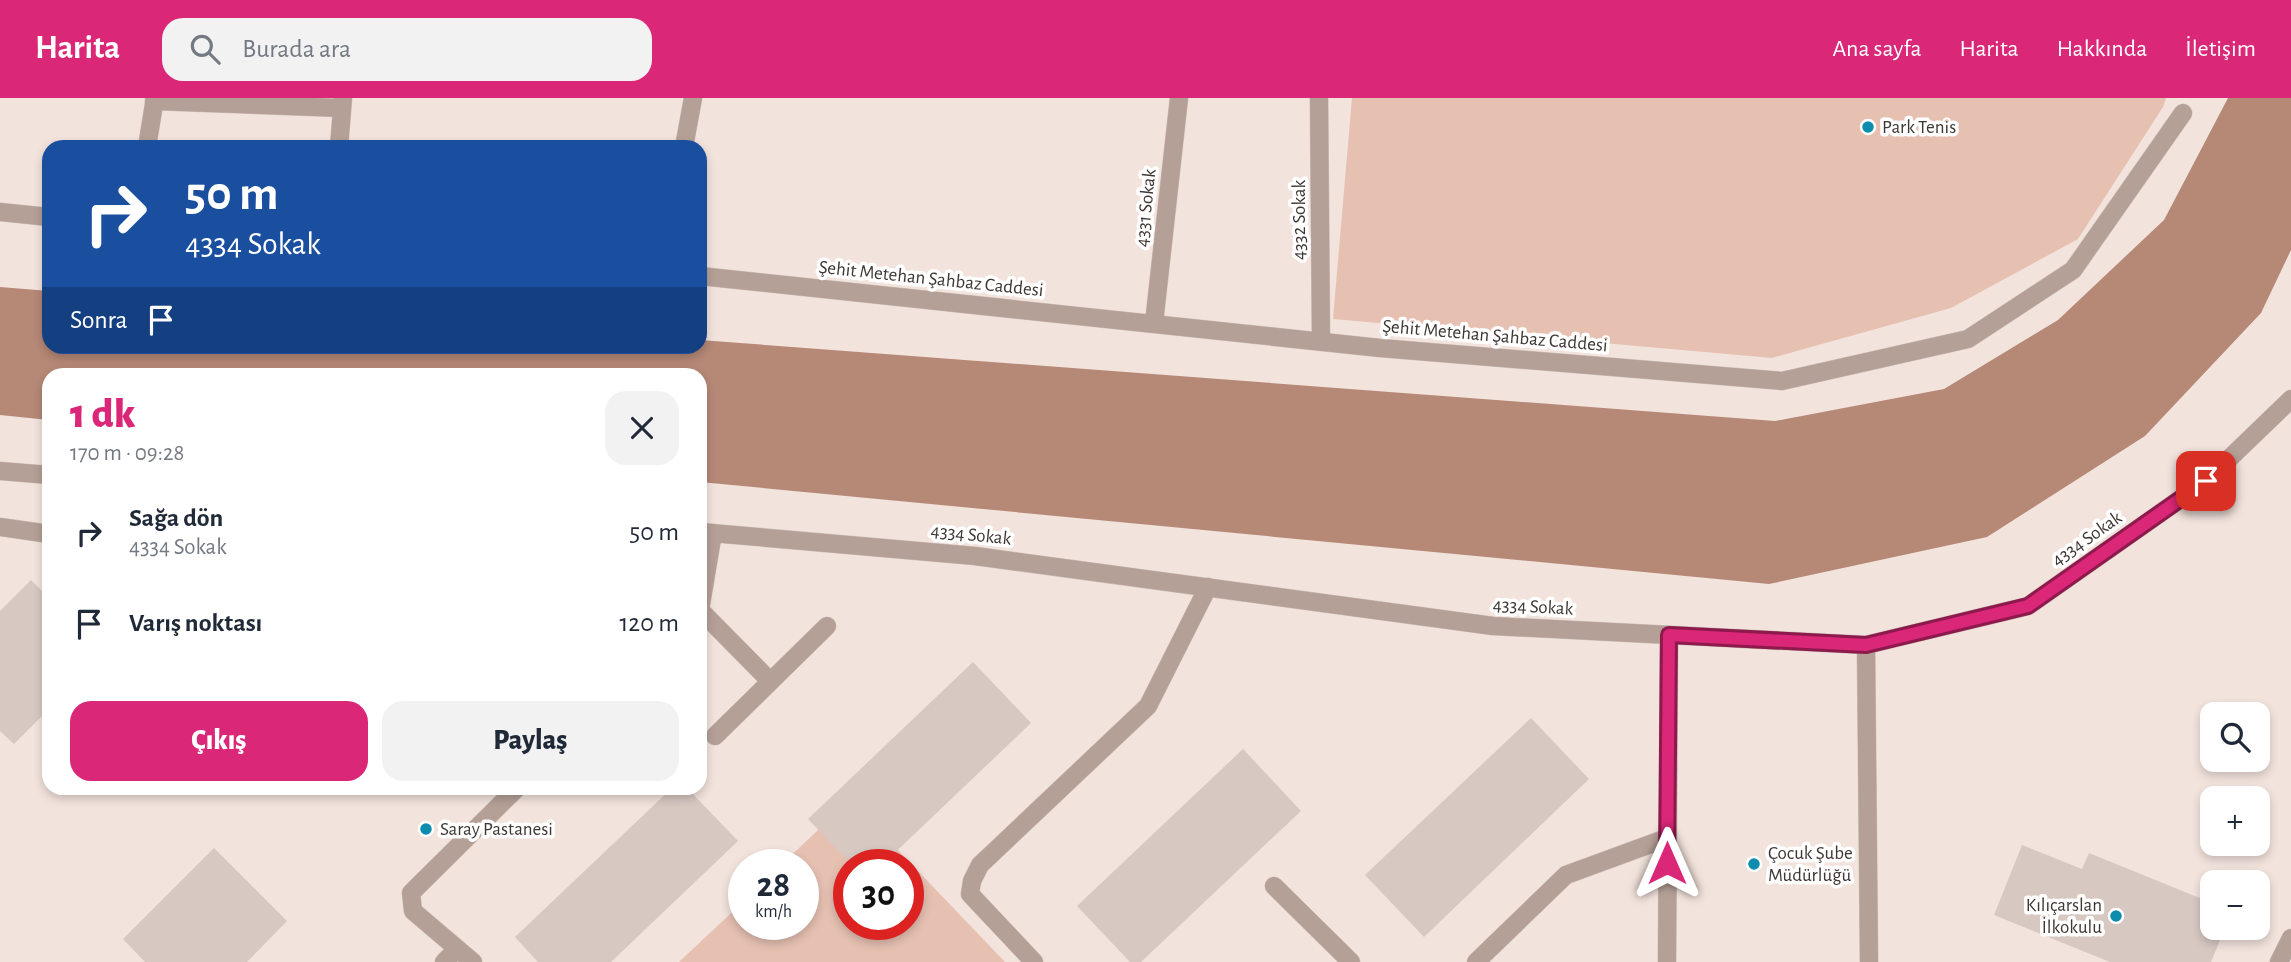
<!DOCTYPE html>
<html lang="tr">
<meta charset="utf-8">
<style>
body{margin:0;font-family:"Alegreya Sans",sans-serif;background:#f2f2f3;color:#1f2937;height:100vh;display:flex;flex-direction:column;font-size:26px;white-space:nowrap}
*{box-sizing:border-box;margin:0}
p{font-size:23px;color:#747a83}
.icon{flex:none;width:38px;height:38px;fill:none;stroke:currentColor;stroke-width:2;stroke-linecap:round;stroke-linejoin:round}
.map{position:relative;flex:1;overflow:hidden}
.details{position:absolute;left:42px;top:270px;width:665px;height:427px;display:flex;flex-direction:column;background:#fff;border-radius:21px;box-shadow:0 4px 10px #0003}
.details>*{flex:none}
.banner{position:absolute;left:42px;top:42px;width:665px;height:214px;border-radius:21px;box-shadow:0 4px 10px #0003;background:#1a4fa0;color:#fff;overflow:hidden}
.tools{position:absolute;left:2200px;top:604px;display:grid;gap:14px}
.tools a{display:grid;place-items:center;width:70px;height:70px;border-radius:14px;background:#fff;box-shadow:0 4px 10px #0003;font-size:35px}
.speed{position:absolute;left:728px;top:751px;display:flex;gap:14px;font-size:35px;font-weight:700;text-align:center}
.speed>*{display:grid;place-content:center;width:91px;height:91px;border-radius:50%;background:#fff;box-shadow:0 4px 10px #0003;line-height:1}
.speed small{font-size:18px;font-weight:400}
.speed .limit{border:10px solid #d22;background:#fff;color:#111}
.pin{position:absolute;display:grid;place-items:center;width:60px;height:60px;color:#fff;margin:-30px;border-radius:14px;box-shadow:0 4px 10px #0006}
.me{position:absolute;width:77px;margin:-38px;rotate:0deg;stroke-linejoin:round;filter:drop-shadow(0 0 5px #0008)}
.turn{display:flex;align-items:center;gap:24px;height:147px;padding:0 28px;font-size:32px}
.turn .icon{width:91px;height:91px;stroke-width:2.5}
.turn b{display:block;font-size:49px;line-height:60px}
.then{display:flex;align-items:center;height:66px;padding:0 28px;background:#0003;gap:14px;font-size:26px}
.round{display:grid;place-items:center;flex:none;width:74px;height:74px;border-radius:21px;background:#f2f2f3}
.headline{display:flex;align-items:center;justify-content:space-between;height:119px;padding:0 28px}
h1{font-size:42px;font-weight:800;line-height:52px;color:#db2777}
.primary-button{display:flex;gap:14px;margin-top:auto;padding:14px 28px}
.primary-button a{flex:1;height:80px;border-radius:21px;background:#db2777;color:#fff;font-size:28px;font-weight:800;line-height:80px;text-align:center}
.primary-button a+a{background:#f2f2f3;color:#1f2937}
ul{padding:0;list-style:none}
li{display:flex;align-items:center;gap:21px;height:91px;padding:0 28px}
li div{flex:1}
li b{display:block;font-size:26px}
li em{font-style:normal}
header{display:flex;align-items:center;gap:42px;box-sizing:border-box;height:98px;padding:0 35px;background:#db2777;color:#fff}
header strong{font-size:33px}
nav{display:flex;gap:38px;margin-inline-start:auto;font-size:24px}
.search{width:490px;height:63px;background:#f2f2f3;display:flex;align-items:center;gap:18px;box-sizing:border-box;padding:0 24px;border-radius:21px;color:#747a83;font-size:26px}
.map>svg:first-child{display:block}
</style>
<header>
<strong>Harita</strong>
<div class="search"><svg class="icon" aria-label="search" viewBox="0 0 24 24"><circle cx="10" cy="10" r="6"/><path d="M15 15l6 6"/></svg>Burada ara</div>
<nav><a>Ana sayfa</a><a>Harita</a><a>Hakkında</a><a>İletişim</a></nav>
</header>
<div class="map">
<svg width="2291" height="864" viewBox="0 0 2291 864">
<rect width="100%" height="100%" fill="#f3e3dd"/>
<g fill="#e6c1b2" fill-rule="evenodd">
<polygon points="1352,0 2166,0 2163,9 2078,141 1951,210 1772,260 1333,221"/>
<path d="M 850,702 L 1005,864 L 679,864 L 744,803 L 744,826 L 803,826 L 803,766 L 782,766 ZM 849,766 L 908,766 L 908,826 L 849,826 Z"/>
</g>
<polygon fill="#b68876" points="2228,0 2291,0 2291,152 2261,215 2145,338 1987,439 1769,486 700,384 700,276 49,276 49,322 0,317 0,189 49,193 49,248 700,248 700,242 1775,323 1944,291 2058,222 2164,122"/>
<g fill="#d7c8c2">
<polygon points="31,482 49,500 49,611 14,646 0,633 0,513"/>
<polygon points="973,564 1031,625 883,766 851,766 808,721"/>
<polygon points="1531,620 1589,681 1424,839 1365,777"/>
<polygon points="1243,651 1301,713 1141,864 1130,864 1077,808"/>
<polygon points="672,690 687,690 738,743 611,864 538,864 515,839"/>
<polygon points="2022,747 2082,771 2089,755 2212,805 2212,830 2225,830 2211,864 2110,864 1994,817"/>
<polygon points="214,750 287,823 247,864 145,864 123,841"/>
</g>
<g fill="none" stroke-linecap="round" stroke-linejoin="round">
<defs>
<g id="minor">
<polyline points="1319,0 1321,243"/>
<polyline points="154,3 341,10"/>
<polyline points="147,49 155,0"/>
<polyline points="339,49 343,0"/>
<polyline points="684,49 693,0"/>
<polyline points="0,114 49,119"/>
<polyline points="700,178 1380,250 1782,283 1968,241 2073,172 2183,15"/>
<polyline points="1154,225 1179,0"/>
<polyline points="0,373 49,377"/>
<polyline points="0,429 49,436"/>
<polyline points="700,434 975,458 1493,528 1866,547 2028,508 2206,383 2291,301"/>
<polyline points="700,512 770,583"/>
<polyline points="700,512 713,435"/>
<polyline points="1866,547 1869,864"/>
<polyline points="715,638 827,528"/>
<polyline points="1274,788 1351,864"/>
<polyline points="444,864 457,851"/>
<polyline points="473,864 413,813 411,795 517,690"/>
<polyline points="1034,864 970,796 972,783 980,767 1148,608 1208,489"/>
<polyline points="1476,864 1566,777 1667,740"/>
<polyline points="1667,864 1669,537"/>
<polyline points="2279,864 2291,840"/>
</g>
</defs>
<use href="#minor" stroke="#cfc1bb" stroke-width="19"/>
<use href="#minor" stroke="#b5a097" stroke-width="18"/>
</g>
<g fill="none" stroke-linecap="round" stroke-linejoin="round">
<defs>
<polyline id="route" points="1667,765 1669,537 1866,547 2028,508 2206,383"/>
</defs>
<use href="#route" stroke="#8e194d" stroke-width="18"/>
<use href="#route" stroke="#db2777" stroke-width="12"/>
</g>
<g fill="#0d8dad" stroke="#fff" stroke-width="2.5">
<circle cx="1868" cy="29" r="7"/>
<circle cx="426" cy="731" r="7"/>
<circle cx="1754" cy="766" r="7"/>
<circle cx="2116" cy="818" r="7"/>
</g>
<g text-anchor="middle" dominant-baseline="central" stroke-width="7" stroke-linejoin="round" paint-order="stroke">
<g font-size="19" fill="#3d3734" stroke="#fff" text-anchor="start">
<text x="1882" y="29">Park Tenis</text>
<text x="440" y="731">Saray Pastanesi</text>
<text x="1768" y="755">Çocuk Şube<tspan x="1768" dy="22">Müdürlüğü</tspan></text>
<text x="2102" y="807" text-anchor="end">Kılıçarslan<tspan x="2102" dy="22">İlkokulu</tspan></text>
</g>
<g font-size="19" fill="#3d3734" stroke="#fff">
<text transform="translate(1146 110) rotate(-84)">4331 Sokak</text>
<text transform="translate(1299 122) rotate(-90)">4332 Sokak</text>
<text transform="translate(931 181) rotate(6)">Şehit Metehan Şahbaz Caddesi</text>
<text transform="translate(1495 238) rotate(5)">Şehit Metehan Şahbaz Caddesi</text>
<text transform="translate(971 437) rotate(6)">4334 Sokak</text>
<text transform="translate(2087 441) rotate(-35)">4334 Sokak</text>
<text transform="translate(1533 509) rotate(3)">4334 Sokak</text>
</g>
</g>
</svg>
<div class="tools">
<a><svg class="icon" aria-label="search" viewBox="0 0 24 24"><circle cx="10" cy="10" r="6"/><path d="M15 15l6 6"/></svg></a>
<a>+</a>
<a>−</a>
</div>
<div class="speed"><div>28<small>km/h</small></div><div class="limit">30</div></div>
<div class="pin" style="left:2206px;top:383px;background:#d93025"><svg class="icon" aria-label="arrive" viewBox="0 0 24 24"><path d="M6 21V4h12l-3 4 3 4H6"/></svg></div>
<svg class="me" style="left:1667px;top:765px" viewBox="-20 -20 40 40"><path d="M0-17L14 15 0 8-14 15z" fill="#db2777" stroke="#fff" stroke-width="4"/></svg>
<div class="banner">
<div class="turn"><svg class="icon" aria-label="right" viewBox="0 0 24 24"><path d="M7 20v-9h11M14 6l5 5-5 5"/></svg><div><b>50 m</b>4334 Sokak</div></div>
<div class="then">Sonra<svg class="icon" aria-label="arrive" viewBox="0 0 24 24"><path d="M6 21V4h12l-3 4 3 4H6"/></svg></div>
</div>
<section class="details">
<div class="headline"><div><h1>1 dk</h1><p>170 m · 09:28</p></div><a class="round"><svg class="icon" aria-label="close" viewBox="0 0 24 24"><path d="M6 6l12 12M18 6L6 18"/></svg></a></div>
<ul>
<li><svg class="icon" aria-label="right" viewBox="0 0 24 24"><path d="M7 20v-9h11M14 6l5 5-5 5"/></svg><div><b>Sağa dön</b><p>4334 Sokak</p></div><em>50 m</em></li>
<li><svg class="icon" aria-label="arrive" viewBox="0 0 24 24"><path d="M6 21V4h12l-3 4 3 4H6"/></svg><div><b>Varış noktası</b></div><em>120 m</em></li>
</ul>
<div class="primary-button"><a>Çıkış</a><a>Paylaş</a></div>
</section>
</div>
